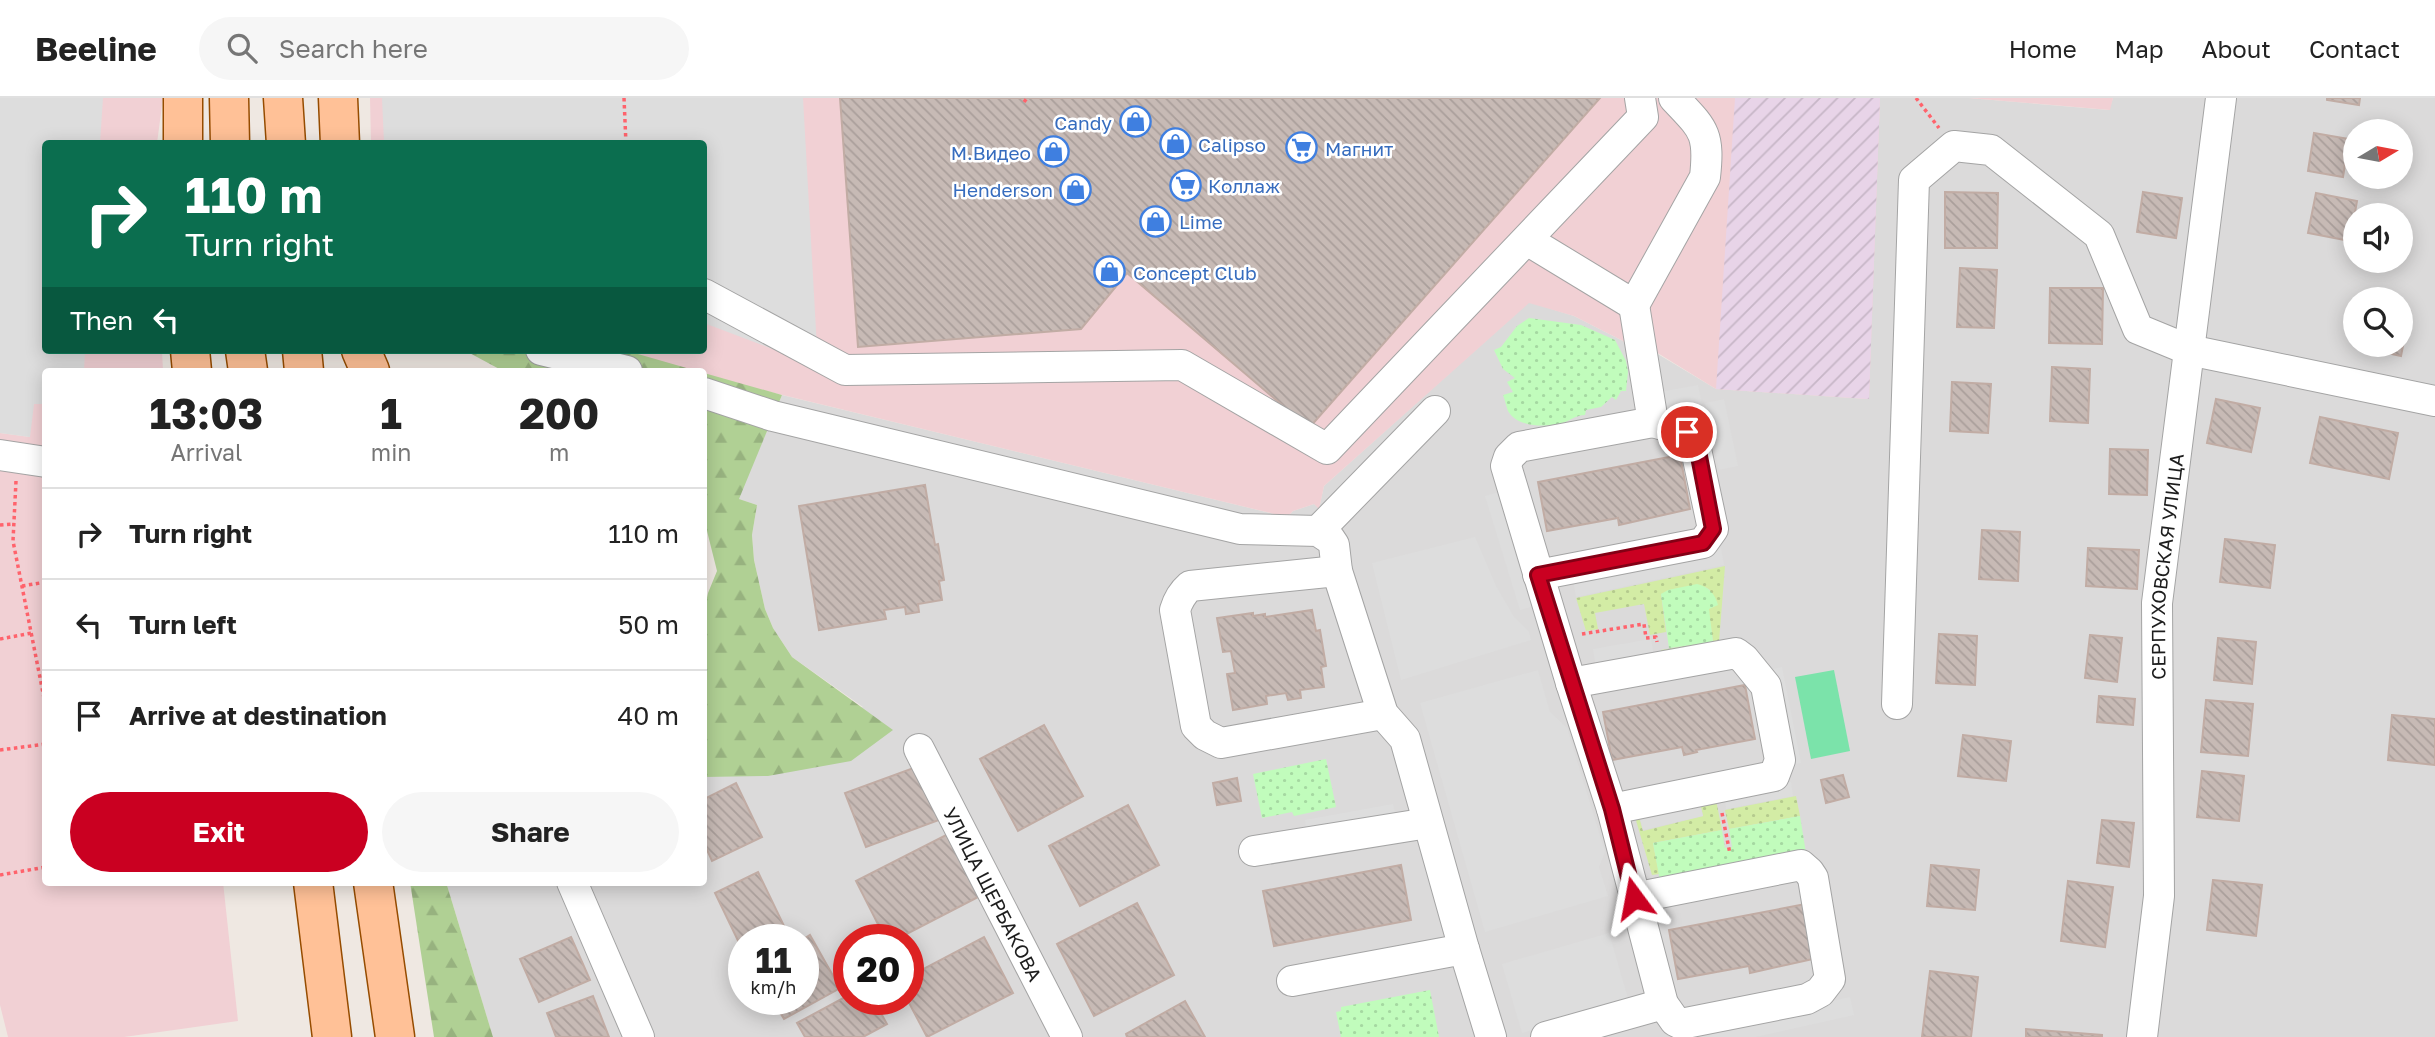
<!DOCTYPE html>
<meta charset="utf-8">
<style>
body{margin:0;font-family:"Golos Text",sans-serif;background:#f6f6f6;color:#222;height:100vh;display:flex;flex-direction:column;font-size:26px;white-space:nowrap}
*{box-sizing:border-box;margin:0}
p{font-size:23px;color:#767676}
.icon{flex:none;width:38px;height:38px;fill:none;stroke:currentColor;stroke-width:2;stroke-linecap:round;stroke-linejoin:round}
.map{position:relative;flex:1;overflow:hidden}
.drawer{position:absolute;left:42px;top:270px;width:665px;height:518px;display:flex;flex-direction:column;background:#fff;border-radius:7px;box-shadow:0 4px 18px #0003}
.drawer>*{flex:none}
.banner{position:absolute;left:42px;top:42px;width:665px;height:214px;border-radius:7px;box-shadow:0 4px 18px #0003;background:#0b6e4f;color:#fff;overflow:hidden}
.needle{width:46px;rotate:80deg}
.buttons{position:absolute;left:2343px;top:21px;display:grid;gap:14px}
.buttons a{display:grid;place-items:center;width:70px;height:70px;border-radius:50%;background:#fff;box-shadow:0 4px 18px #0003;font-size:35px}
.speed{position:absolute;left:728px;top:826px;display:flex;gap:14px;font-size:35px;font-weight:700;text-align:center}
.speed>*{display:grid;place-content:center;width:91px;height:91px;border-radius:50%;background:#fff;box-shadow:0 4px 18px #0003;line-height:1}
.speed small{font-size:18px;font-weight:400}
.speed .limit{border:10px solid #d22;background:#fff;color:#111}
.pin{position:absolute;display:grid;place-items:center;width:60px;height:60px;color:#fff;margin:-30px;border:4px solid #fff;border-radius:50%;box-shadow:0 2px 7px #0007}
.me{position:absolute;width:77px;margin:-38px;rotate:347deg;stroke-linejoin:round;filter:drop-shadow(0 0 5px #0008)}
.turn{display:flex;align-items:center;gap:24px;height:147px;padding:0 28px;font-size:32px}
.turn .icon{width:91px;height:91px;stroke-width:2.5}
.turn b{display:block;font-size:49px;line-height:60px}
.then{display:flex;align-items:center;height:66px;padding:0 28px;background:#0003;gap:14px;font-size:26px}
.eta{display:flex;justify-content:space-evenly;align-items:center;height:119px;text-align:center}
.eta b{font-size:42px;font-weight:700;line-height:49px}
.action{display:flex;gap:14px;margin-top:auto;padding:14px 28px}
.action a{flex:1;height:80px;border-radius:42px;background:#ca0021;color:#fff;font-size:28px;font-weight:700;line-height:80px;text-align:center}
.action a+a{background:#f6f6f6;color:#222}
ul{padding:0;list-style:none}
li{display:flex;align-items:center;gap:21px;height:91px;padding:0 28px;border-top:2px solid #e0e0e0}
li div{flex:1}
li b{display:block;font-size:26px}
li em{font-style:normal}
header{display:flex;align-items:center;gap:42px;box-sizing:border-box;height:98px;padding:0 35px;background:#fff;border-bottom:2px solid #e0e0e0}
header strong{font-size:33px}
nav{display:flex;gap:38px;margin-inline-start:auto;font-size:24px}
.search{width:490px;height:63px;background:#f6f6f6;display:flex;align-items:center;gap:18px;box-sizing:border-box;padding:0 24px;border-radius:38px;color:#767676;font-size:26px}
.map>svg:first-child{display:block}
</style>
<header>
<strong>Beeline</strong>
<div class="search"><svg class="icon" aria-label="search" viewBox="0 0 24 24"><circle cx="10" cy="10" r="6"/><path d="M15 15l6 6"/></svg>Search here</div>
<nav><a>Home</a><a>Map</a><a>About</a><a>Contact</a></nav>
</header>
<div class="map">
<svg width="2435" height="939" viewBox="0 0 2435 939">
<defs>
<pattern id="industrial-furrows" width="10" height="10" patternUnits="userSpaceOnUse" patternTransform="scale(1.75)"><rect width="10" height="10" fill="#e8d4e8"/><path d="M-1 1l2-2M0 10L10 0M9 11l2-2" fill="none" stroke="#c7b6c7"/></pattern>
<pattern id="grass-dots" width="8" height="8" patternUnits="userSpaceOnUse" patternTransform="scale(1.75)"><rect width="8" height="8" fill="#d3eca5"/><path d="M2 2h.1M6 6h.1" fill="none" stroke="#b5ca8e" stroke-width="1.8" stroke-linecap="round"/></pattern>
<pattern id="forest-firs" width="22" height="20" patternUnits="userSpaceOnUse" patternTransform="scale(1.75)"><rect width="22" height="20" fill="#b0d094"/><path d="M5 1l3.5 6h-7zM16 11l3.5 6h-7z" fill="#97b27f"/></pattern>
<pattern id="park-dots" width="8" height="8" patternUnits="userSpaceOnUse" patternTransform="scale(1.75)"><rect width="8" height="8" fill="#c1fcbc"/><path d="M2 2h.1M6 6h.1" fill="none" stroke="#a5d8a1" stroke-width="1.8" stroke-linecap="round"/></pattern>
<pattern id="building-back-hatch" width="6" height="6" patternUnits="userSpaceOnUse" patternTransform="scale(1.75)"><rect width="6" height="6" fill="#c7bab5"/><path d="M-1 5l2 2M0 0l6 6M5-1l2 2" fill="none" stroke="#aa9f9b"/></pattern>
</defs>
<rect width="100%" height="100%" fill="#efe8e2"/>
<path fill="#dbdada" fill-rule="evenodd" d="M 1880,0 L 1969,0 L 2109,12 L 2113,0 L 2435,0 L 2435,939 L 493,939 L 446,784 L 704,784 L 704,643 L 863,609 L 792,559 L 773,530 L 765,511 L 754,462 L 752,437 L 757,407 L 738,401 L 782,297 L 1287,419 L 1293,413 L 1314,406 L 1319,410 L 1324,388 L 1529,204 L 1574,218 L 1623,243 L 1632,257 L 1656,255 L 1716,291 L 1868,301 ZM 2356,33 L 2401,33 L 2401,79 L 2356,79 ZM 2356,117 L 2401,117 L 2401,163 L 2356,163 ZM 2356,201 L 2401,201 L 2401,247 L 2356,247 ZM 744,842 L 803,842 L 803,901 L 744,901 ZM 849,842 L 908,842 L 908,901 L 849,901 Z"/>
<g fill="#f1d0d4">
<polygon points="0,0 163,0 157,45 46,46 46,252 162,252 163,273 46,273 46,784 223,784 238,923 124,939 8,939 0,907 0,335 30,339"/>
<polygon points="370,0 1880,0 1869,301 1716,291 1656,254 1632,257 1623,243 1574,218 1529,205 1324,388 1319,411 1314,406 1293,413 1287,419 704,278 704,273 683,273 597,252 704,252 704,46 371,45"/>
<polygon points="1969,0 2113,0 2110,12"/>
</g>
<polygon fill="url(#industrial-furrows)" points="1735,0 1880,0 1869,301 1716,291"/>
<g fill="url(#grass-dots)">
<polygon points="1725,468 1719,544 1662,557 1661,552 1713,543 1708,510 1710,492 1705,489 1661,496 1666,534 1650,537 1644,506 1595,515 1598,531 1586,533 1576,500"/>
<polygon points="1715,697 1722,732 1653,745 1659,776 1652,777 1635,719 1639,719 1643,733 1703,718 1699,700"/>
<polygon points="1796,698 1800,718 1729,731 1725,712"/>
</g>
<g fill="url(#forest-firs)">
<polygon points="464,252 624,252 697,273 503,273"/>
<polygon points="704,275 782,297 739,401 757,407 752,437 754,462 765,511 773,530 792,559 893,632 851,663 768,678 704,679 704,514 708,495 717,473 707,433 704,431"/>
<polygon points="410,784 446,784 493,939 434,939"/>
</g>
<g fill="url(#park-dots)">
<path d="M 1529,220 L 1581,227 L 1615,242 L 1626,263 L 1628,274 L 1626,293 L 1621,293 L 1616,302 L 1612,299 L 1601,309 L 1586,312 L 1585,317 C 1575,317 1569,324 1559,326 C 1543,329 1517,329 1508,313 C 1506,308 1505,302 1503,297 L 1513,294 L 1507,284 L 1515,280 L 1503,271 L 1494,252 L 1501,249 L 1517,228 Z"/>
<path d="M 1697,486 C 1709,489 1715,496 1718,507 L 1709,511 L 1713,544 L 1669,550 L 1661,496 L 1668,492 Z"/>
<polygon points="1326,661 1336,709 1294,718 1292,714 1262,720 1253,676"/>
<polygon points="1800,718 1806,755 1660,783 1653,745 1722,732 1725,750 1732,749 1729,731"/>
<polygon points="1430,892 1439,939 1341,939 1336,914 1341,913 1341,909"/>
</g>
<polygon fill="#7be3aa" points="1834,572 1850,653 1811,661 1795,579"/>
<g fill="#ddd">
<polygon points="0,0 103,0 100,45 46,46 46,252 85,252 84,273 46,273 45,306 34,306 30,339 0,335"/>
<polygon points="382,0 803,0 818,268 704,225 704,46 384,45"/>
<polygon points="1698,287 1702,306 1664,313 1660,294"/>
<polygon points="1724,301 1738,368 1719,372 1705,305"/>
<polygon points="1503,393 1538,507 1520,512 1485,398"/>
<polygon points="1475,439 1496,488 1514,519 1529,534 1531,542 1401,582 1372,465"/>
<polygon points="1721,450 1724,467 1576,499 1573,481"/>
<polygon points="1651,541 1654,559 1596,569 1593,551"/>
<polygon points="1782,569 1801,665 1787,667 1769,572"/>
<polygon points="1538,572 1550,614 1567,630 1605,754 1599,769 1608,798 1485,834 1420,605"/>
<polygon points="1791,684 1793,698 1726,711 1724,696"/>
<polygon points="1699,701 1703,718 1643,732 1639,716"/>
<polygon points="1393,706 1396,719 1307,736 1305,722"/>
<polygon points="1609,835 1629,904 1522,935 1502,866"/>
<polygon points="1850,899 1854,917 1756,939 1710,939 1709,931"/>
</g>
<g fill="url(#building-back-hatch)" stroke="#c1aca4" stroke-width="2">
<polygon points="840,0 1600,0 1309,330 1127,175 1081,231 858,249"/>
<polygon points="2327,0 2360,0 2359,7 2327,2"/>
<polygon points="2314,35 2349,41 2343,79 2308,73"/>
<polygon points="1945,94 1998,95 1997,150 1945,150"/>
<polygon points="2143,94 2182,100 2176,140 2137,134"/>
<polygon points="2316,95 2357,103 2350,143 2308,135"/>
<polygon points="1960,170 1997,172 1994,230 1957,229"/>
<polygon points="2050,190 2103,190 2102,246 2049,245"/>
<polygon points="2401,211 2410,213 2401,258 2360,249 2360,247 2401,247"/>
<polygon points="2052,269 2090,271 2088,325 2050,323"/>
<polygon points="1952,284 1991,286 1988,335 1950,333"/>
<polygon points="2216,301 2260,310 2251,354 2207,345"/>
<polygon points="2320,319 2398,335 2389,381 2310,365"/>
<polygon points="2110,351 2148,352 2147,397 2109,396"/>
<polygon points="1680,357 1690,411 1619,427 1618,420 1547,433 1538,384"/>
<polygon points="925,387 935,447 938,446 944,482 939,483 942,502 918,506 919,514 906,516 905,509 884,512 886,521 819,532 799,408"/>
<polygon points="1982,432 2020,434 2018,483 1979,481"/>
<polygon points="2225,441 2275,447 2270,490 2220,484"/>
<polygon points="2088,450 2139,452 2137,491 2086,488"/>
<polygon points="1312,512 1316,533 1320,532 1326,568 1321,569 1324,589 1300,592 1301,600 1288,602 1286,595 1266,598 1267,606 1233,612 1227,576 1235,575 1231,553 1223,554 1217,520 1253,515 1253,518 1265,516 1265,519"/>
<polygon points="1939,536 1977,538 1975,587 1936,585"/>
<polygon points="2090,537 2122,540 2117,584 2085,580"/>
<polygon points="2218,540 2256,544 2252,586 2214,582"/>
<polygon points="1745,587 1755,641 1696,652 1697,654 1684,657 1682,649 1612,662 1603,614"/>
<polygon points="2099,598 2135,601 2133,627 2097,624"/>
<polygon points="2206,602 2253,606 2248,658 2201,654"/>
<polygon points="2392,617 2435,621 2435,667 2388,662"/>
<polygon points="1044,627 1083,698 1018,733 980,661"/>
<polygon points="1963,637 2011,643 2006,683 1958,678"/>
<polygon points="919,668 939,722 866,749 845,695"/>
<polygon points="2202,673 2244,678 2239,723 2197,719"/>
<polygon points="1843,677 1849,699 1826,705 1821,682"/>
<polygon points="1237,680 1241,703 1217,707 1213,685"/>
<polygon points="736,685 762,739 712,763 704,745 704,701"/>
<polygon points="1128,707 1159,767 1080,808 1049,748"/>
<polygon points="2102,722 2134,725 2129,769 2097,765"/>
<polygon points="948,736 980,798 895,842 886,842 856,783"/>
<polygon points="1401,767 1411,822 1274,848 1263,793"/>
<polygon points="1931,767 1979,772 1975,812 1927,808"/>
<polygon points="758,774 785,830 761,842 744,842 742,851 715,795"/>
<polygon points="2213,782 2262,787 2256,838 2207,832"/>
<polygon points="2068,783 2113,789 2105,849 2061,843"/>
<polygon points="1137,805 1174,877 1094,918 1057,846"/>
<polygon points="1811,805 1822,859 1750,875 1749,868 1678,881 1669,832"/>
<polygon points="810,837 840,890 784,921 772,901 803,901 802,842"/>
<polygon points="571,839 590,882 539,904 520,861"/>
<polygon points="984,839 1013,895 927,939 907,901 908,879"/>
<polygon points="1930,873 1978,879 1971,939 1922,939"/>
<polygon points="849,897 849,901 873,901 887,926 863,939 805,939 797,925"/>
<polygon points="593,898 609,939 556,939 547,915"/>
<polygon points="1185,903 1205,939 1127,939 1126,936"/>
<polygon points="2026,931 2102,937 2102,939 2026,939"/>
</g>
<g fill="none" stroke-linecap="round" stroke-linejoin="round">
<defs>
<g id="minor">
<path d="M 1527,142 L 1634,207 L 1705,79 C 1710,34 1703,31 1674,0"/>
<polyline points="704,196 845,272 1182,267 1327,351 1643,19 1640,0"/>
<polyline points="541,252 627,273"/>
<polyline points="704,295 773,318 1240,431 1318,433 1330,441 1334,447 1337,473 1383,616 1405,641 1464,851 1491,939"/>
<polyline points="0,357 46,364"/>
<polyline points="1318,433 1435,313"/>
<path d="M 1337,473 L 1190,488 C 1182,495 1178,502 1175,512 L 1196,628 L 1205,637 L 1221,645 L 1383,616"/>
<polyline points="1538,477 1703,445 1713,431 1694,342 1687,334 1653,324"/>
<polyline points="1571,585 1736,555 1744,561 1766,588 1780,662 1774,678 1612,711"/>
<polyline points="1897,606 1914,82 1954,48 1991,52 2099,137 2138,231 2189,252 2435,303"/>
<path id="s1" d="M 919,651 L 1067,939"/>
<polyline points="1254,753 1428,725"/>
<polyline points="572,784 639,939"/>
<polyline points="1634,800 1801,767 1809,774 1813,780 1830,881 1820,894 1807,901 1681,926 1675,923 1663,906 1612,711 1571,585 1506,368 1509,359 1519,349 1653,324 1634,207"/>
<polyline points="1292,883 1464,851"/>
<polyline points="1546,939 1663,906"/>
<path id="s2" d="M 2142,939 L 2159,798 L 2157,505 L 2221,0"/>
</g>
<g id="major">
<polyline points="229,0 230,46"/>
<polyline points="283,0 286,46"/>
<polyline points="338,0 340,46"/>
<polyline points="183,46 183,0"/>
<polyline points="190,252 192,273"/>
<polyline points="245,252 248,273"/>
<polyline points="302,252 304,273"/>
<polyline points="361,252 370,273"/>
<polyline points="313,784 332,939"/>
<polyline points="373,784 395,939"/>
</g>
</defs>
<use href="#minor" stroke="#a4a4a4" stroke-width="32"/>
<use href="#major" stroke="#964c00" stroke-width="41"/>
<g stroke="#ff636c" stroke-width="3.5" stroke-dasharray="3.5 3.5" stroke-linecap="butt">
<polyline points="624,0 626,46"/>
<polyline points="1916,0 1939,30"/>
<polyline points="1024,4 1027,0"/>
<polyline points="16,383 13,443 46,610"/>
<polyline points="0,427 14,426"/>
<polyline points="22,488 46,484"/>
<polyline points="1582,536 1644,526 1646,540 1656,539 1657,544"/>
<polyline points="0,541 32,535"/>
<polyline points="0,652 46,646"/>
<polyline points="1722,715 1730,756"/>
<polyline points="0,777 46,769"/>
</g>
<use href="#minor" stroke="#fff" stroke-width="30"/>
<use href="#major" stroke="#ffc197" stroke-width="38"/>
</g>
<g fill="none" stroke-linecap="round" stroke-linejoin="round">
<defs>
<polyline id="route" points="1634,800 1612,711 1538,477 1703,445 1713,431 1697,348 1687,334"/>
</defs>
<use href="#route" stroke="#830015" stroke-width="18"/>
<use href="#route" stroke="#ca0021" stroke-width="12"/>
</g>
<defs>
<symbol id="shop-ring" viewBox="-11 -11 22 22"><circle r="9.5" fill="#fff" stroke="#3f7fe0" stroke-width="1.5"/><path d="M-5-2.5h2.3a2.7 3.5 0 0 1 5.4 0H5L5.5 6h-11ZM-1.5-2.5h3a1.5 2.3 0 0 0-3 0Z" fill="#3f7fe0"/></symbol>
<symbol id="supermarket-ring" viewBox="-11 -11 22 22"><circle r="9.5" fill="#fff" stroke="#3f7fe0" stroke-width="1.5"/><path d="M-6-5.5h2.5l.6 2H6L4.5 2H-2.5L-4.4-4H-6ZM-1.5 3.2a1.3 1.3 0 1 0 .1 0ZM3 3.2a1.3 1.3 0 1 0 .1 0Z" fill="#3f7fe0"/></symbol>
</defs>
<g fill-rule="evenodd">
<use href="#shop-ring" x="1118" y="6" width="35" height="35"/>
<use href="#shop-ring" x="1158" y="28" width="35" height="35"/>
<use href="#supermarket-ring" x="1284" y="32" width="35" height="35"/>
<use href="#shop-ring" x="1036" y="36" width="35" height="35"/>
<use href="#supermarket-ring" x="1168" y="70" width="35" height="35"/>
<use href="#shop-ring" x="1058" y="74" width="35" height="35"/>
<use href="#shop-ring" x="1138" y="106" width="35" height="35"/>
<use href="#shop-ring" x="1092" y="156" width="35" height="35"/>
</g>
<g text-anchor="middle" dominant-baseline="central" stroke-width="5" stroke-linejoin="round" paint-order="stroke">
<g font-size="19" fill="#366cbe" stroke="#fff" text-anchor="start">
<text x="1112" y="24" text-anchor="end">Candy</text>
<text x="1198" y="46">Calipso</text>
<text x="1325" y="50">Магнит</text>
<text x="1031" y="54" text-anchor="end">М.Видео</text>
<text x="1208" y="87">Коллаж</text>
<text x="1053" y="91" text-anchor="end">Henderson</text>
<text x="1179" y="123">Lime</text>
<text x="1133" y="174">Concept Club</text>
</g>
<g font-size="19" fill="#1d1d1d" stroke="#fff">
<text stroke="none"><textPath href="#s2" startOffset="472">СЕРПУХОВСКАЯ УЛИЦА</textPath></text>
<text stroke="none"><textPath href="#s1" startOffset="163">УЛИЦА ЩЕРБАКОВА</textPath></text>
</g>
</g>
</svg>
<div class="buttons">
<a><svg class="needle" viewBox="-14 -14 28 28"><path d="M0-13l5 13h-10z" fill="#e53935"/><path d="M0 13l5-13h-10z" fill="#767676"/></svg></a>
<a><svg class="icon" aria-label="sound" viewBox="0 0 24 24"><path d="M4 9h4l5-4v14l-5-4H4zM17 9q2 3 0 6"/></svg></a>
<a><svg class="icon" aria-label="search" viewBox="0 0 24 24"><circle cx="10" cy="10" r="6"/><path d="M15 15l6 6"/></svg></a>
</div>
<div class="speed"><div>11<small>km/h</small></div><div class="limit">20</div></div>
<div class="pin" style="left:1687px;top:334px;background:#d93025"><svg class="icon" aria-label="arrive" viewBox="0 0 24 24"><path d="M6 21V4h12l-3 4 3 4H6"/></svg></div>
<svg class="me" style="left:1634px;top:800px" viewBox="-20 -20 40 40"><path d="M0-17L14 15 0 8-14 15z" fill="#ca0021" stroke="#fff" stroke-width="4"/></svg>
<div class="banner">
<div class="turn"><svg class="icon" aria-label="right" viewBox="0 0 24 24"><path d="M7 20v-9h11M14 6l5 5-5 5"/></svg><div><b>110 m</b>Turn right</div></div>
<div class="then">Then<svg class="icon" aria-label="left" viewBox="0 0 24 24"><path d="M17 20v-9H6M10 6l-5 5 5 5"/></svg></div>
</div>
<section class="drawer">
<div class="eta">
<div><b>13:03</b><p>Arrival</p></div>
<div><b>1</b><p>min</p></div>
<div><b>200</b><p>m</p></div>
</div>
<ul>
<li><svg class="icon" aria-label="right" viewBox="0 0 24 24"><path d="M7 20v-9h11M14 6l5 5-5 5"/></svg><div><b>Turn right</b></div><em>110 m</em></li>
<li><svg class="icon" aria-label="left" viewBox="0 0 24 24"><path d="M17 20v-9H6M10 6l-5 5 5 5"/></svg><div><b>Turn left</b></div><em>50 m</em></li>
<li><svg class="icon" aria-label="arrive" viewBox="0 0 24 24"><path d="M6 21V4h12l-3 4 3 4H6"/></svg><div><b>Arrive at destination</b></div><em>40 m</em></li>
</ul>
<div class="action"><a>Exit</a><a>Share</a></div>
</section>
</div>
